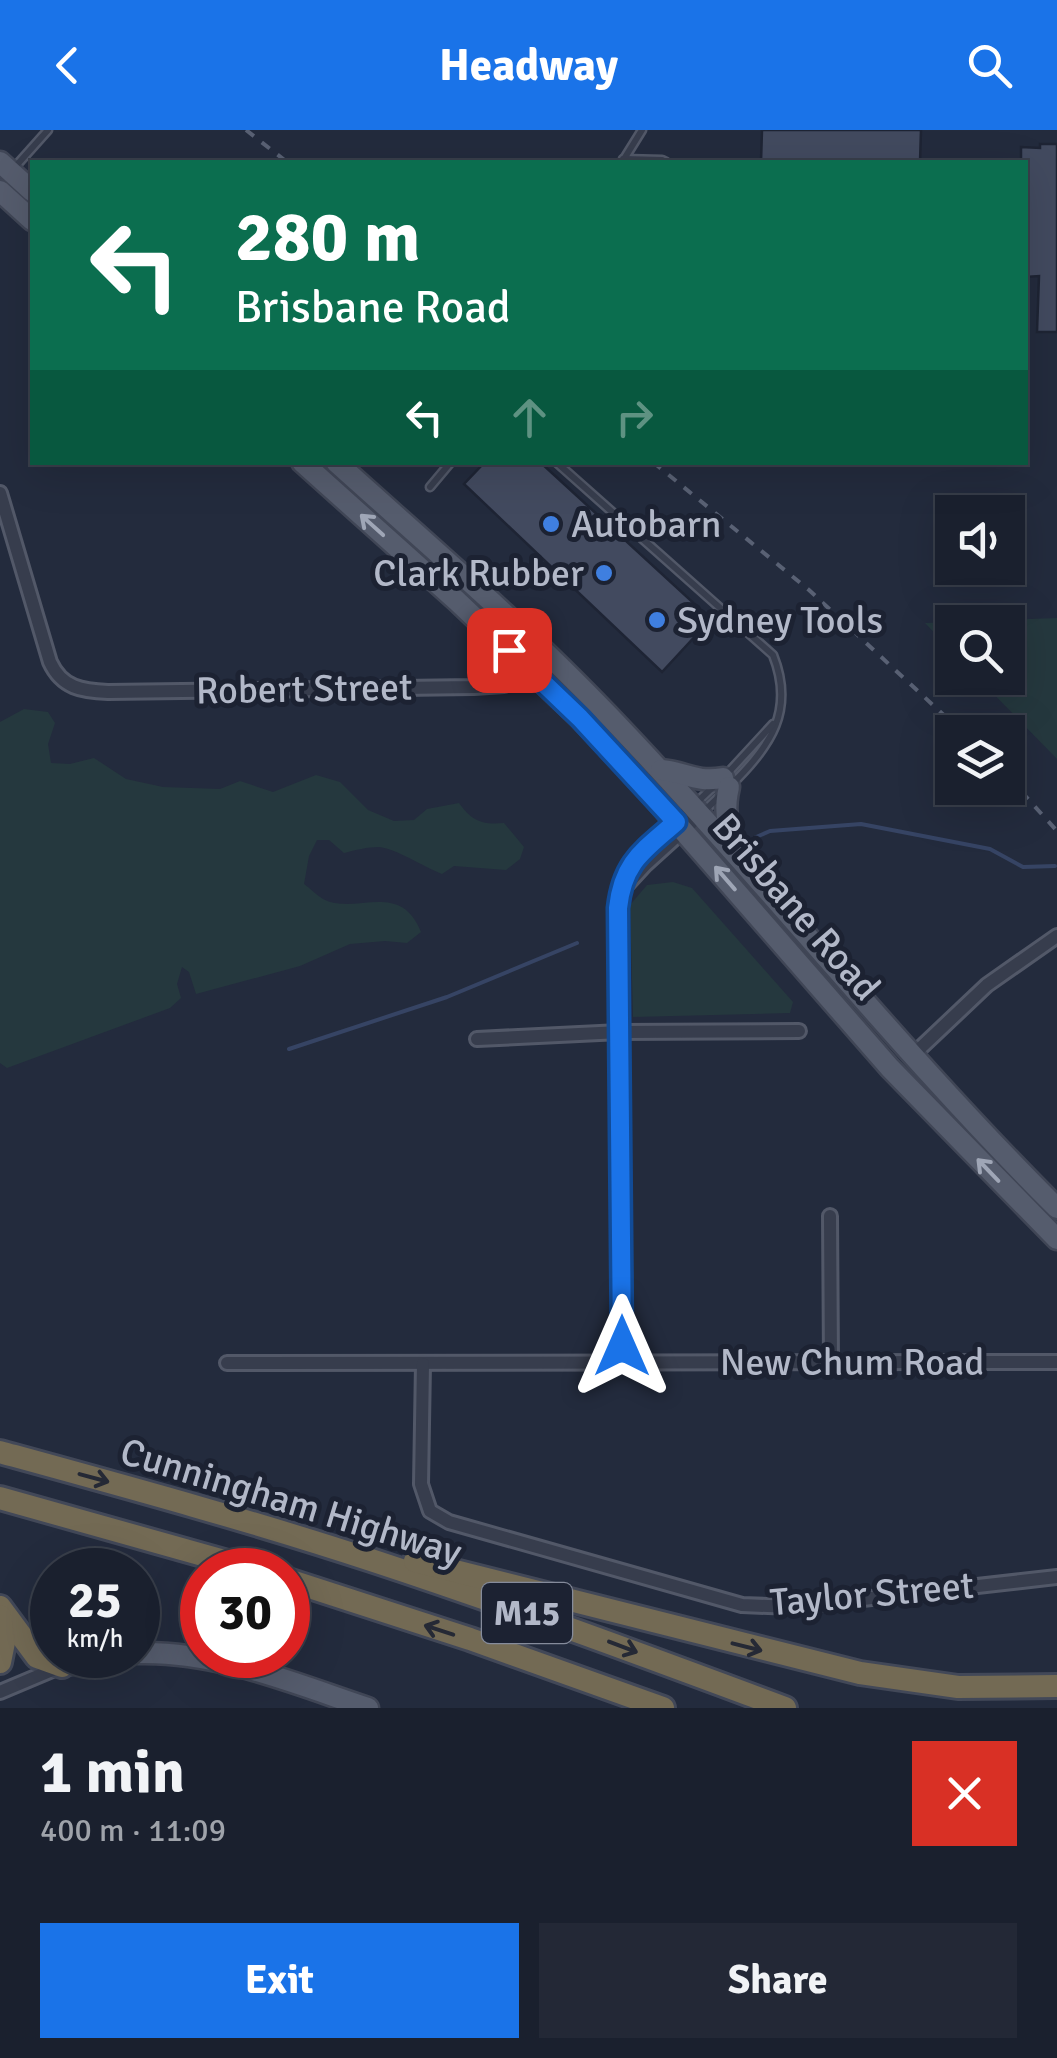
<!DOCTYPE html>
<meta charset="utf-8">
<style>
body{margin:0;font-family:Signika,sans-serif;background:#232836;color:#f1f3f6;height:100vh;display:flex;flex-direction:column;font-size:38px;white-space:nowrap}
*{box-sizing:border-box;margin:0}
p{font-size:32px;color:#9fa3aa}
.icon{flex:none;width:55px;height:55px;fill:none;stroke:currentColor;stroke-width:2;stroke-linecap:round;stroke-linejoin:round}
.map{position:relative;height:1578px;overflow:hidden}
.drawer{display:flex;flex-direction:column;background:#1a202e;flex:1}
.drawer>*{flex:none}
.top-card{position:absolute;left:30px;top:30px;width:998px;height:305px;border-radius:0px;box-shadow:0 10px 40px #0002,0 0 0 2px #383e4a;background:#0b6e4f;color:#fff;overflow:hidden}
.tools{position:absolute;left:935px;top:365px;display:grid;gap:20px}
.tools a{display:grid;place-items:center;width:90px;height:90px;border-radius:0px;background:#1a202e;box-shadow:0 10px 40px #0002,0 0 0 2px #383e4a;font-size:50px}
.speed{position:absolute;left:30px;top:1418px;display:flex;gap:20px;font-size:50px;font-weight:700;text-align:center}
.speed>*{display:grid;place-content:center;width:130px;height:130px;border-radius:50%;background:#1a202e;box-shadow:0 10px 40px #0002,0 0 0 2px #383e4a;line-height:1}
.speed small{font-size:25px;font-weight:400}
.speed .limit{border:15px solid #d22;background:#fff;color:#111}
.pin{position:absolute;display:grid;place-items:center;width:85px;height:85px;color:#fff;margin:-42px;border-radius:20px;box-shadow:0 5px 15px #0006}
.me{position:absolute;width:110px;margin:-55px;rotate:0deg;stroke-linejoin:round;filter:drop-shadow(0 0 8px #0008)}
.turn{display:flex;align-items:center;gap:35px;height:210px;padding:0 40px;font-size:45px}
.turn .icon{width:130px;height:130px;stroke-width:2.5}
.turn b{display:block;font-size:70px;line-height:85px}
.lanes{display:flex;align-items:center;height:95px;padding:0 40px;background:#0003;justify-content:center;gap:50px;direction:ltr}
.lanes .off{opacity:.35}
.round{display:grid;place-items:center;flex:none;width:105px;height:105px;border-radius:0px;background:#232836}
.headline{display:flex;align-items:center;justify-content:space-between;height:170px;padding:0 40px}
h1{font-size:60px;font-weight:700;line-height:75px}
.action{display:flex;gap:20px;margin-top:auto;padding:20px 40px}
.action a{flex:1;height:115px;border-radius:0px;background:#1a73e8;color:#fff;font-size:40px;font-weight:700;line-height:115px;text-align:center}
.action a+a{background:#232836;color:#f1f3f6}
header{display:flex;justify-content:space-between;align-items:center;height:130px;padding:0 40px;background:#1a73e8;color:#fff;font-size:45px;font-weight:700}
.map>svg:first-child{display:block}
</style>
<header><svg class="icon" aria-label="back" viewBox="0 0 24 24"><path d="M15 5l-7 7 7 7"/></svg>Headway<svg class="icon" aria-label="search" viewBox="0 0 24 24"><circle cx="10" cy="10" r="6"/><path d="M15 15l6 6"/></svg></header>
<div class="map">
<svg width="1057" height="1578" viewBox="0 0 1057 1578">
<rect width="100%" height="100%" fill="#232b3d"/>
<g fill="#25383e">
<polygon points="1057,488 1057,629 978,548 1008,548 1008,492 952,492 952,521 925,493"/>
<path d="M 24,579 L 48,582 L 55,593 L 48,614 L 51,633 L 70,634 L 94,628 L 126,649 L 163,657 L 220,659 L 240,651 L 273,662 L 316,645 L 340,652 L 368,680 L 394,691 L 414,690 L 427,679 L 459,673 C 472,691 482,695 504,693 L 524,717 L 520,729 L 506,740 L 454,736 L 442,744 C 424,737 395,718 379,717 C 368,717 355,720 344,723 L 329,710 L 317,710 L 309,726 L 304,754 C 310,758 316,765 323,769 C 355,786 400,749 421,802 L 407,813 L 385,811 L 350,814 L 300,836 L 196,864 L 189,842 L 182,837 L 177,854 L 181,868 L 170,878 L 7,938 L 0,933 L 0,592 Z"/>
<polygon points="673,752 692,758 793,872 790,883 633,887 630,775 647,755"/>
</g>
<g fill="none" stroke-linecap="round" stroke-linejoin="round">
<g stroke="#364464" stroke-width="4">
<polyline points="747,711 770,701 861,694 990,719 1023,737 1055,736"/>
<polyline points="289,919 447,867 577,813"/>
</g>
</g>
<g fill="#424a5f" stroke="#1e2434" stroke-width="2.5">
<polygon points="762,0 921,0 920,32 761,32"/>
<polygon points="1040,14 1057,14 1057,202 1037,202 1039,146 1025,147 1025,32 1021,32 1021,17 1040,18"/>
<polygon points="485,332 540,332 711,489 662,542 464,354"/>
</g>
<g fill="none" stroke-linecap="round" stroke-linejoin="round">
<defs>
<g id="lane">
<polyline points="623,29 662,30 666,32"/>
<polyline points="624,29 642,0"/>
<polyline points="15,37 48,0"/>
<path d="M 556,332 L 773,525 C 795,580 771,616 731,655"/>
<polyline points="430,357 451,332"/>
<polyline points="727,644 773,594"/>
<polyline points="694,675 714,656"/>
<polyline points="702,683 722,664"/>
</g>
<g id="street">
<path d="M 0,363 L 50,532 C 62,558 82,561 108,562 L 474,557 L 504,555 L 535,544"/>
<polyline points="623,759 646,734 700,685"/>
<polyline points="477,909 620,902 799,901"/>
<polyline points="912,926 987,855 1057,806"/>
<polyline points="830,1086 831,1231"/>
<polyline points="622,1232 619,769 622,748 629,736 692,677"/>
<polyline points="227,1233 1057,1232"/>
<polyline points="423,1234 421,1354 430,1381 449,1392 742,1475 792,1477 1057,1447"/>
<polyline points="0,1562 57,1538"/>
</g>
<g id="primary">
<polyline points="0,32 32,61"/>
<polyline points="0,61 32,90"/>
<polyline points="302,332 457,471 580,588 644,656 890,938 1057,1109"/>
<path d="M 336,332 C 428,415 523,496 608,585 C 762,746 899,921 1057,1078"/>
<path d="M 661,640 C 686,642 695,653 723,648"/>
<path d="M 729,657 C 723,681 728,695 734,718"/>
<path d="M 138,1523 C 218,1521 293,1553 368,1578"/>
<polyline points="62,1536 112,1525"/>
</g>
<g id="highway">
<path d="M 0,1322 C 124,1356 249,1390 371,1430 C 511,1476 648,1527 785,1578"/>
<polyline points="0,1368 256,1440"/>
<polyline points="415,1431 860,1543 958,1557 1057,1556"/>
<polyline points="288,1450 470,1509 663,1578"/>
<polyline points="0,1477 37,1527 62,1536"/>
<polyline points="0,1486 4,1512 0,1532"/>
</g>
</defs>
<use href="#lane" stroke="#525868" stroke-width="11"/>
<use href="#street" stroke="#525868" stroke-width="18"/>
<use href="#primary" stroke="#404656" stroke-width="25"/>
<use href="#highway" stroke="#424858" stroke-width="28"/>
<use href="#lane" stroke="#373d4d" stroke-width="6"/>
<use href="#street" stroke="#373d4d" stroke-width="12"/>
<use href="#primary" stroke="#555c6d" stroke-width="20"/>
<use href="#highway" stroke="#736a54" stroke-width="22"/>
<g stroke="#596174" stroke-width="4" stroke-dasharray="10 10" stroke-linecap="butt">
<polyline points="246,0 287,32"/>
<polyline points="653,332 809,460 962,602"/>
<polyline points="1008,647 1057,701"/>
</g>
</g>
<defs><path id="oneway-shaft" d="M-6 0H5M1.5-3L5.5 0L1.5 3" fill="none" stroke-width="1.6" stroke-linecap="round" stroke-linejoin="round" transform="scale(2.5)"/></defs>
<g stroke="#9fa6b6">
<use href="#oneway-shaft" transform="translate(372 395) rotate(-138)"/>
<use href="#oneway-shaft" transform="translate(725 748) rotate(-131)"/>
<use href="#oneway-shaft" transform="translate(988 1040) rotate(-134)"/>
</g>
<g stroke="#252935">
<use href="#oneway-shaft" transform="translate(94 1348) rotate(15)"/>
<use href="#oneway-shaft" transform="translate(439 1500) rotate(-162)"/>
<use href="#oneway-shaft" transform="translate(623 1517) rotate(21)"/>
<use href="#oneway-shaft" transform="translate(747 1517) rotate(14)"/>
</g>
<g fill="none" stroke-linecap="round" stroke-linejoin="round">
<defs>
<path id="route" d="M 509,520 L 580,588 L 676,692 C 643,721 623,732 618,778 L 622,1216"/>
</defs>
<use href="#route" stroke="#114b97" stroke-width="25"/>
<use href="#route" stroke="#1a73e8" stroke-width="18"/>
</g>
<g fill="#3f7fe0" stroke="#1c2232" stroke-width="4">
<circle cx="551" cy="394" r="10"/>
<circle cx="604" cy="443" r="10"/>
<circle cx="657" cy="490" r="10"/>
</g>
<g text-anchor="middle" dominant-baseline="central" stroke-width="10" stroke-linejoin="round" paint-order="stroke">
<rect fill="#1c2232" stroke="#858b9b" stroke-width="2.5" x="482" y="1453" width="90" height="60" rx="8"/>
<g font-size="35" font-weight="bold" fill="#b2b8c8">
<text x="527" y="1483">M15</text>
</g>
<g font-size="38" fill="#b2b8c8" stroke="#1c2232" text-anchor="start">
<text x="571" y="394">Autobarn</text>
<text x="584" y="443" text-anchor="end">Clark Rubber</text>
<text x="677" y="490">Sydney Tools</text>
</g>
<g font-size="38" fill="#b2b8c8" stroke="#1c2232">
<text transform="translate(304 559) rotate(-1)">Robert Street</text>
<text transform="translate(796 777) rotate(49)">Brisbane Road</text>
<text x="852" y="1232">New Chum Road</text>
<text transform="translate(291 1372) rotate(17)">Cunningham Highway</text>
<text transform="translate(872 1464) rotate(-5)">Taylor Street</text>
</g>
</g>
</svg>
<div class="tools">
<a><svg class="icon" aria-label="sound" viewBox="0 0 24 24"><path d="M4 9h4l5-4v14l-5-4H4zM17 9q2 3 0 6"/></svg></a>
<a><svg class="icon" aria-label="search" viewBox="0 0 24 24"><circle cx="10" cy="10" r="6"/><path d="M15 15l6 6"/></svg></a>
<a><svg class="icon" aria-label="layers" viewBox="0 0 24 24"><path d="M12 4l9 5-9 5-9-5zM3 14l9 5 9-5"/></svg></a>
</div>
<div class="speed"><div>25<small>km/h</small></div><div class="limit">30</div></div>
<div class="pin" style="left:509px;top:520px;background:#d93025"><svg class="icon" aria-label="arrive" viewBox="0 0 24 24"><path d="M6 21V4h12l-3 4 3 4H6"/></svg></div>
<svg class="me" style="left:622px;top:1216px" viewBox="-20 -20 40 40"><path d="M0-17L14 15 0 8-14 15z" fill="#1a73e8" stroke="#fff" stroke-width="4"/></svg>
<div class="top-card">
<div class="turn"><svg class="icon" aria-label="left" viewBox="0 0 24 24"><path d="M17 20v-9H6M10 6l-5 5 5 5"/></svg><div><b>280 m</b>Brisbane Road</div></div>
<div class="lanes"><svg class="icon" aria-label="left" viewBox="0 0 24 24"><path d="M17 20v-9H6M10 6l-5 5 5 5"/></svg><svg class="icon off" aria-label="ahead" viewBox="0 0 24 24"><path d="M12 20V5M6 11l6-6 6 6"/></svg><svg class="icon off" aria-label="right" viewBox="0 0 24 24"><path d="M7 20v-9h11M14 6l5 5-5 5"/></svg></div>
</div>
</div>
<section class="drawer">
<div class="headline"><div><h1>1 min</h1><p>400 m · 11:09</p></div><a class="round" style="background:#d93025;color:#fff"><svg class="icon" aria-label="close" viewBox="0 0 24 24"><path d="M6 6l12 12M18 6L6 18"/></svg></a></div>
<div class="action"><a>Exit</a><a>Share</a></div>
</section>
